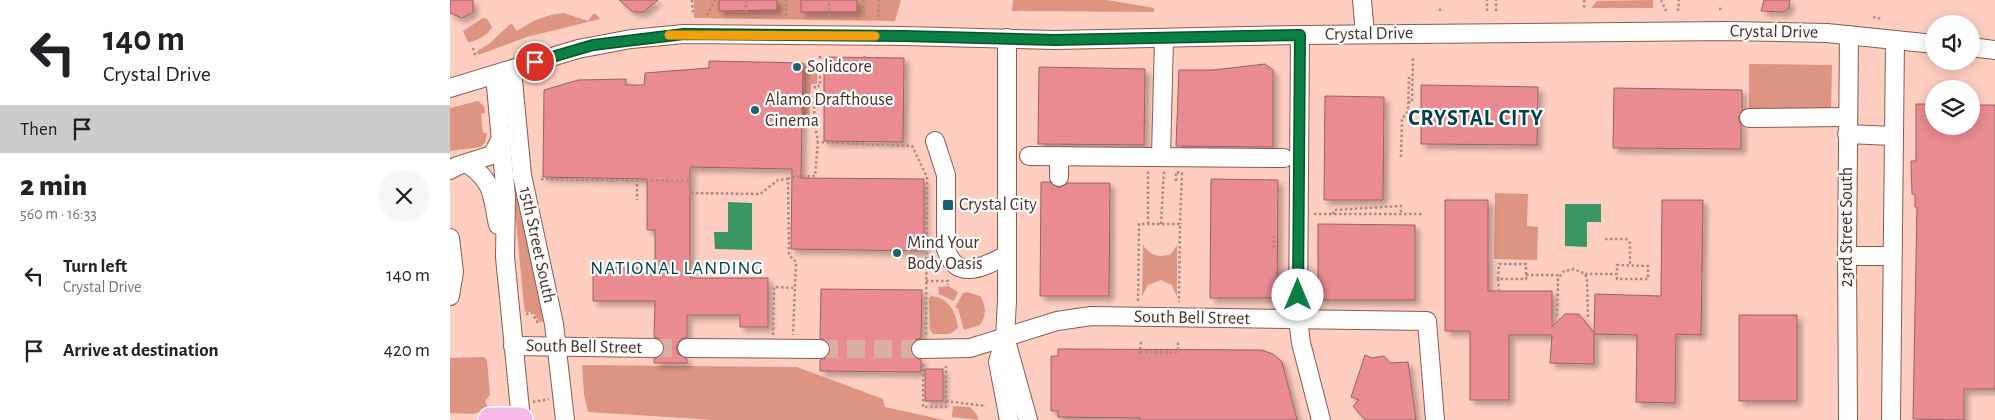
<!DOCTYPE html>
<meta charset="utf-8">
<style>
body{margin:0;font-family:"Alegreya Sans",sans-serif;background:#f6f6f6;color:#202124;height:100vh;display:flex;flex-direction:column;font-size:19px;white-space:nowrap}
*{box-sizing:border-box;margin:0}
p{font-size:16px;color:#757577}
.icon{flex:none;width:28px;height:28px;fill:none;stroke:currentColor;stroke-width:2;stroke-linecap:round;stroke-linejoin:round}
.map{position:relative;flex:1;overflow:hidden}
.side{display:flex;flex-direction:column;background:#fff;width:450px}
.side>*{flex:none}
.banner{background:#fff;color:#202124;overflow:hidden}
.fabs{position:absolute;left:1475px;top:15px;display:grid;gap:10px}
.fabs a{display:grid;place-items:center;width:55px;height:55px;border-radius:50%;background:#fff;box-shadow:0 2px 12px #0003;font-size:25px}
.pin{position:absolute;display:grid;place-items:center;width:42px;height:42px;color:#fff;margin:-21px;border:2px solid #fff;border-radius:50%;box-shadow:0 1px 5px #0007}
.me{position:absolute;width:55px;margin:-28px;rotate:0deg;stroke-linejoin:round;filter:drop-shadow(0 0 4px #0008)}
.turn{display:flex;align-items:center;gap:18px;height:105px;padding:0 20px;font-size:22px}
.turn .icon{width:65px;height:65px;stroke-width:2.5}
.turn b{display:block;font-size:35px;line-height:42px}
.then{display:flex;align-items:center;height:48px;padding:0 20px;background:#0003;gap:10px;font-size:19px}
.round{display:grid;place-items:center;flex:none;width:52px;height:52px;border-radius:26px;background:#f6f6f6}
.summary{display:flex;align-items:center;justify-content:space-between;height:85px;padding:0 20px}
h1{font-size:30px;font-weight:800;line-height:38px}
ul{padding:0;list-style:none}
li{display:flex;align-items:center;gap:15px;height:75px;padding:0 20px}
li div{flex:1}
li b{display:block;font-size:19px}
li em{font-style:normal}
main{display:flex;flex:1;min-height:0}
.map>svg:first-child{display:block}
</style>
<main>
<section class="side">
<div class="banner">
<div class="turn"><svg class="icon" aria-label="left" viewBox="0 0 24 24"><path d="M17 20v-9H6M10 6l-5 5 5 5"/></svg><div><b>140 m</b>Crystal Drive</div></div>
<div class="then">Then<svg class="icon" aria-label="arrive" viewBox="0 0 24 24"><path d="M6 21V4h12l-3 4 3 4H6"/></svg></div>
</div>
<div class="summary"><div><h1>2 min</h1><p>560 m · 16:33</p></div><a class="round"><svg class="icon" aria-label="close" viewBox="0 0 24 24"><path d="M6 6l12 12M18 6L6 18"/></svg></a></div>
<ul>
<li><svg class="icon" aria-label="left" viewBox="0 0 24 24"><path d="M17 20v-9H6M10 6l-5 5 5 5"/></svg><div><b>Turn left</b><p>Crystal Drive</p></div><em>140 m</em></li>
<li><svg class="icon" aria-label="arrive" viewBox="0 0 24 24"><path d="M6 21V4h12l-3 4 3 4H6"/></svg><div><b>Arrive at destination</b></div><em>420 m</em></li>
</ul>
</section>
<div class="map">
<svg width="1545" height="420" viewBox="0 0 1545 420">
<defs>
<filter id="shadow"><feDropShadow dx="4.5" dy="4.5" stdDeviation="2.5" flood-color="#0004"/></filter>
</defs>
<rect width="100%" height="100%" fill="#fecec1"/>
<g fill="#dd9582">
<polygon points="244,0 451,0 445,21 244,18"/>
<polygon points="563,0 657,0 704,8 704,12 562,11"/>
<polygon points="1203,0 1203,8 1141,8 1147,1"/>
<path d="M 114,13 L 138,21 L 143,14 L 146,14 L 150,19 L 77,37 L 28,55 L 27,51 L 39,44 L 59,25 L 62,24 L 67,31 C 83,20 95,15 114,13 Z"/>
<path d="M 33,18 L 37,19 L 42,27 C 38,35 26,42 18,42 L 13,31 Z"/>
<polygon points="353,63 368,63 367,84 361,84 359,119 352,119"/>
<polygon points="1299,64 1382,65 1381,113 1299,112"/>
<polygon points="28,101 34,106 35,113 31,114 33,133 37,133 35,143 30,147 0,151 0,108"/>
<polygon points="59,101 96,321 89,322 83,312 75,312 74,306 55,103"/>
<polygon points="1045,193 1078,194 1077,226 1088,227 1087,260 1044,259"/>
<path d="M 693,245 C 700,256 709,258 721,254 L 727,245 L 727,297 L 722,285 L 711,280 L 698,285 L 692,296 Z"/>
<polygon points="498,286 508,292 504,301 489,294 488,287"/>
<path d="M 517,292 L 530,296 C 536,305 537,315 530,325 L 514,330 L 508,309 L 505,307 L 513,293 Z"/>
<path d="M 481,296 C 499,298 506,312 508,328 L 500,334 L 483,334 L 480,330 L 479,299 Z"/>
<polygon points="34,357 37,360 40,395 35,401 38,408 24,414 0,413 0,358"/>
<polygon points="132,365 347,367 433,399 435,407 494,420 264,420 138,412 134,394"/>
<polygon points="503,406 520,407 527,415 528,420 502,417"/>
</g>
<g fill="#3c9664">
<polygon points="278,202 302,203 302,250 265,249 264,232 278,232"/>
<polygon points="1115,204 1151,204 1151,222 1137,222 1137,247 1115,246"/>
</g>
<g fill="#ea8b91" stroke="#996265" filter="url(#shadow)">
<polygon points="0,0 23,0 23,12 12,18 0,13"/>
<polygon points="169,0 208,0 193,12 183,12"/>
<polygon points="269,0 327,0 327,10 269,11"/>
<rect x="351" y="0" width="56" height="12"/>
<polygon points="1314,0 1340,0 1339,8 1334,12 1311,11"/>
<polygon points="374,57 454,58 453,142 374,141"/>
<polygon points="259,61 353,63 351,178 474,179 474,251 341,249 342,169 240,167 240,278 318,278 318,327 290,327 290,315 237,315 237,337 231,339 226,347 228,354 237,359 237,363 204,363 204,359 213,354 215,348 210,339 204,337 205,301 143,301 143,268 205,268 205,230 197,230 197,179 93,177 94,90 128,80 176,79 176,85 194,85 195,73 259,68"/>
<polygon points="815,64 823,70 823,147 726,146 729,70 763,70"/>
<polygon points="589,67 695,69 694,145 588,144"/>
<polygon points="971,85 1088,87 1087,145 971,144"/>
<polygon points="1164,88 1292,90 1292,111 1288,118 1291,125 1291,149 1163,148"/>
<polygon points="875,96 934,97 933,200 874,200"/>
<polygon points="1466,104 1484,104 1484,126 1521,126 1521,105 1545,105 1545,389 1514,389 1514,420 1463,419 1467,207 1465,207 1465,194 1462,194 1461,161 1466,161"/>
<polygon points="761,179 828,180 827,298 760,298"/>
<polygon points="591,182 600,182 609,188 618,183 660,183 659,296 590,296"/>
<polygon points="995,200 1038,200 1038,291 1102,291 1102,327 1115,314 1129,314 1144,333 1145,294 1211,296 1212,200 1253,200 1251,335 1226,334 1225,403 1186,402 1187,335 1144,334 1144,364 1100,363 1102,335 1059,335 1059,400 1020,400 1020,331 995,331"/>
<polygon points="868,224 965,225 965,300 868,300"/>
<polygon points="371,289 472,290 471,338 465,340 460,349 462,355 471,360 471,372 370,371 370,360 376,358 381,350 379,343 370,338"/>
<rect x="1289" y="315" width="58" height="86"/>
<polygon points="608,349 812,350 823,354 832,362 847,420 690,420 690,418 608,417 608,411 601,411 601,356 608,356"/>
<polygon points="915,355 922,358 934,356 940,363 958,362 966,420 915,420 903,406 909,400 901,397"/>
<rect x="475" y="369" width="18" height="32"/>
</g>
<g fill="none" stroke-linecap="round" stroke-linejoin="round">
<g stroke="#daafa3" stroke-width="18" stroke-dasharray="18 9" stroke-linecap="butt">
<polyline points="204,348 237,348"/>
<polyline points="370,349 471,349"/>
</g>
<defs>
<g id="minor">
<polyline points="912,0 915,34"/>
<polyline points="850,35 848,319 851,343 871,420"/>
<polyline points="557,38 557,301 555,337 548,362 559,420"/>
<polyline points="1521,47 1545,50"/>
<polyline points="62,70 72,175 104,324 115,420"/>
<polyline points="45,75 56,197 55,257 71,420"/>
<polyline points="0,88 128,49 181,39 234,34 454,36 605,40 850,35 1277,31 1377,33 1484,44"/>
<polyline points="1299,118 1397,117"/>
<polyline points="1397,134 1443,136"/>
<path d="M 485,141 L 496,175 L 496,249 C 507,283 535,266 557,255"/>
<polyline points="579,156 834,158"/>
<polyline points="711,156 714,38"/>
<path d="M 18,164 C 44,182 42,196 48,225"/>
<polyline points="0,170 7,166 42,155 51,139"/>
<polyline points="609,177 609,156"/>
<polyline points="0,238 4,272 0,296"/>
<polyline points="1397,256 1442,256"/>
<polyline points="555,337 578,420"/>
<polyline points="63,346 204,348"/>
<polyline points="237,348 370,349"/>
<polyline points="471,349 520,348 607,321 641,316 977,321 985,420"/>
<polyline points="1398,420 1397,256 1399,35"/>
<polyline points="1441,420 1445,40"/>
</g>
<polyline id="highway" points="41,420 70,420"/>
</defs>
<use href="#minor" stroke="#8d5a4c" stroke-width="20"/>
<use href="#highway" stroke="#fff" stroke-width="28"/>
<g stroke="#ae897f" stroke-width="2.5" stroke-dasharray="2.5 2.5" stroke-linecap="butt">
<polyline points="242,0 243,15"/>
<polyline points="296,0 296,15"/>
<polyline points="413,0 414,17"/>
<polyline points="1134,0 1134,10"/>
<polyline points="1211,0 1216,11"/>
<polyline points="1270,10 1271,6"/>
<polyline points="990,11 990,6"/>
<polyline points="1037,11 1037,0"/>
<polyline points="1046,11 1046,0"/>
<polyline points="1228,11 1229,0"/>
<polyline points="257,15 265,0"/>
<polyline points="336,16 336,0"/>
<polyline points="379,16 379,0"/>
<polyline points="428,17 429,0"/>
<polyline points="1423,17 1432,19"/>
<polyline points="23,48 26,58"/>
<polyline points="370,56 370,86 365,86 364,121 368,142 462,146 477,177 476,336"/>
<polyline points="414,58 415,56"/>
<polyline points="958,102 962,102 963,56"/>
<polyline points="951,157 952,119 958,111 959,77"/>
<polyline points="91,179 239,181 241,193 310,194 328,180 338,179 339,255 346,262 343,335"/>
<polyline points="187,179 187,200"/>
<polyline points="338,179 341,177 365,176 368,142"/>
<polyline points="726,181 726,172 732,173 730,224"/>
<polyline points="864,214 972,214"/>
<polyline points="883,214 884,210 951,206 951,214"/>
<polyline points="698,224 698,170"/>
<polyline points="711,224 714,170"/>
<polyline points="1155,239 1176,239 1180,243 1180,265"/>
<polyline points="824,248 824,236"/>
<polyline points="1135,274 1167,274 1167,279 1198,279 1198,266 1167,265 1167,274"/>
<polyline points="1076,275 1110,275"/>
<polyline points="1048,279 1049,264 1076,264 1076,279 1048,279 1049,291"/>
<polyline points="476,281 498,281 498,285"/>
<polyline points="688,301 689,224 730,224 729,302"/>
<polyline points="76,314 82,313 89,325"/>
<polyline points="1107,316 1108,279 1114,271 1124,269 1135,274 1137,279 1138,318"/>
<polyline points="323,335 324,287 344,288"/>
<polyline points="691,342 690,352 728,352 728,342"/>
<polyline points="473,364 473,407 496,407 496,366"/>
<polyline points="496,401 536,406"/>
<polyline points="83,402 99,399"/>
</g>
<use href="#minor" stroke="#fff" stroke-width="18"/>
<use href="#highway" stroke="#f9b9e8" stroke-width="25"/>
</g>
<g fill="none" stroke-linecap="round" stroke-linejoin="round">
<defs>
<polyline id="route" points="85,62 143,45 234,34 454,36 605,40 850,35 848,295"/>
</defs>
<use href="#route" stroke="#07532c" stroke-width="12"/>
<use href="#route" stroke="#0b8043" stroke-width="9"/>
<polyline stroke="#f59e0b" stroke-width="9" points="219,35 425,36"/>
</g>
<g fill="#1a6171" stroke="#fcfcfc" stroke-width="2">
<circle cx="347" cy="67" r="5"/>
<circle cx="305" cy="110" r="5"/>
<rect x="492" y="199" width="12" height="12" rx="2.5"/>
<circle cx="447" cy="253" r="5"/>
</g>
<g text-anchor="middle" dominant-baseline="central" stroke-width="4.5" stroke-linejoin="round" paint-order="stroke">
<g font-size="18" fill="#48312a" stroke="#fcfcfc">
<text transform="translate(1324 32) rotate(1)">Crystal Drive</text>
<text transform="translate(919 34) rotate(-1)">Crystal Drive</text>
<text transform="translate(1397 227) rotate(-90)">23rd Street South</text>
<text transform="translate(87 245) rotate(78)">15th Street South</text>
<text transform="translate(742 318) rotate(1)">South Bell Street</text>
<text transform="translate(134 347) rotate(1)">South Bell Street</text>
</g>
<g font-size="18" fill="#48312a" stroke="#fcfcfc" text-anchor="start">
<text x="357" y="67">Solidcore</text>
<text x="315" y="100">Alamo Drafthouse<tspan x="315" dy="21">Cinema</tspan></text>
<text x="509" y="205">Crystal City</text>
<text x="457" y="243">Mind Your<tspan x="457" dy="21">Body Oasis</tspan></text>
</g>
<g font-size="19" letter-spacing="1" fill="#003f4b" stroke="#fcfcfc">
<text x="227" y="268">NATIONAL LANDING</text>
</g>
<g font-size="22" font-weight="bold" letter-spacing="1" fill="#003f4b" stroke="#fcfcfc">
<text x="1026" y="118">CRYSTAL CITY</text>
</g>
</g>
</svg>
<div class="fabs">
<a><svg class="icon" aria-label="sound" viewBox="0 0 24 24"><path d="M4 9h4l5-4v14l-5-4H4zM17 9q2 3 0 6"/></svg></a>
<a><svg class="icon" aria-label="layers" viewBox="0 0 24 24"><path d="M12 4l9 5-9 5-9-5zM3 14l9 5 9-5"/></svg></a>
</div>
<div class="pin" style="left:85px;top:62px;background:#d93025"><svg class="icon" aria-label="arrive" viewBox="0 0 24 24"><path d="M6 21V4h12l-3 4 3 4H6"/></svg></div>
<svg class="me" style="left:848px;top:295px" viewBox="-20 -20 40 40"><circle r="19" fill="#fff"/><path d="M0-13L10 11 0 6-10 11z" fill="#0b8043"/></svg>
</div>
</main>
